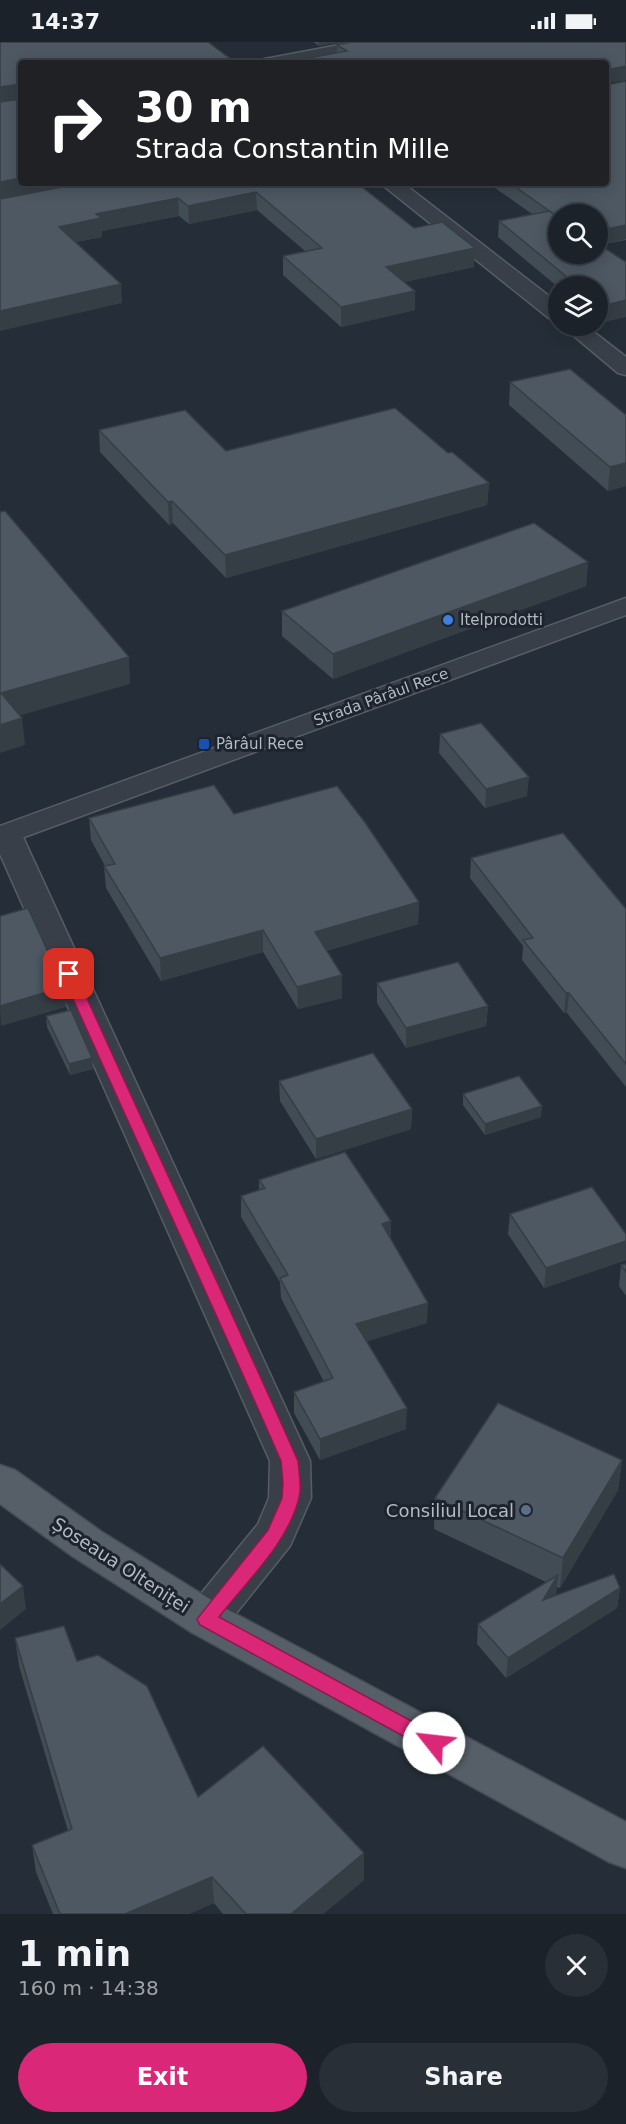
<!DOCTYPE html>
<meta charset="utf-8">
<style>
body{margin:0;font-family:"DejaVu Sans",sans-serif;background:#292f36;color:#f1f3f6;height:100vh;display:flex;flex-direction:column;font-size:22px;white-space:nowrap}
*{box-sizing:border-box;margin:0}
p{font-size:20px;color:#a0a4a8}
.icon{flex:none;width:33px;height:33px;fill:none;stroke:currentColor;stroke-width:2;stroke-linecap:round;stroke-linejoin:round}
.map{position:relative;height:1872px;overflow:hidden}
.panel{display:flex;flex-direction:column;background:#1c222a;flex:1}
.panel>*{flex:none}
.hud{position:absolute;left:18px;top:18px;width:591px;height:126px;border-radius:6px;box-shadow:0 3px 15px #0003,0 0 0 2px #3a3f47;background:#202124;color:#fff;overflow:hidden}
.fabs{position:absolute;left:548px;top:162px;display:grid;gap:12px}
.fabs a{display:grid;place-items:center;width:60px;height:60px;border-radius:50%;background:#1c222a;box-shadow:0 3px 15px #0003,0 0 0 2px #3a3f47;font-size:30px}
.pin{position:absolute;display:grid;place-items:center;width:51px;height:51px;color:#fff;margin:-26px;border-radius:12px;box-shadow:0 3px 9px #0006}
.me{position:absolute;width:66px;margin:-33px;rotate:299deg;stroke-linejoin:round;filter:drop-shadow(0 0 4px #0008)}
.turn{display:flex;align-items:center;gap:21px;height:126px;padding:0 18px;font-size:27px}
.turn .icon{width:78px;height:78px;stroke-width:2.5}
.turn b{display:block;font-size:42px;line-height:51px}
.round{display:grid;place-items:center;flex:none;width:63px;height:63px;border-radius:32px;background:#292f36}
.headline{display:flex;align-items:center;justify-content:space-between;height:102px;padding:0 18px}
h1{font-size:36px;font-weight:600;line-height:45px}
.action{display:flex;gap:12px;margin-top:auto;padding:12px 18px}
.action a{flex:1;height:69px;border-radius:36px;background:#db2777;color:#fff;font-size:24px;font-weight:600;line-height:69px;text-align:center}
.action a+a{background:#292f36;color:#f1f3f6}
.status{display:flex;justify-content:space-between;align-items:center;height:42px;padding:0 30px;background:#1c222a;direction:ltr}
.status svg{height:16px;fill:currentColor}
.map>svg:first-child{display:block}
</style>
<div class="status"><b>14:37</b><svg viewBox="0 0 49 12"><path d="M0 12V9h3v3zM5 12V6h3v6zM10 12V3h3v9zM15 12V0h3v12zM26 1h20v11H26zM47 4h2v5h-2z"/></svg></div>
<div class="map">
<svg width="626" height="1872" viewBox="0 0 626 1872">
<rect width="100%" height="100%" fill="#252e38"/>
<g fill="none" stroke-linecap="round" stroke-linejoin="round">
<defs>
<g id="minor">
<polygon points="355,0 393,0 390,4 384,5 300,21 261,21 264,17 270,16"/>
<polygon points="380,141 403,141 558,261 558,279 550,277"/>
<polygon points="562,284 586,284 626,315 626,333 618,331"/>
<polygon points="7,784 18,786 22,793 310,1419 311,1456 290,1504 221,1590 206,1596 191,1590 184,1577 191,1564 258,1482 269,1456 270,1419 0,812 0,785"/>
</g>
<polygon id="tertiary" points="626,556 626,573 0,804 0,784"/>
<polygon id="primary" points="0,1423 15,1428 102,1490 221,1564 626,1780 626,1826 609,1820 191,1590 72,1514 0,1462"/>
</defs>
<use href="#minor" stroke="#565d66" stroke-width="3"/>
<use href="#tertiary" stroke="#565d66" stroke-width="3"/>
<use href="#primary" stroke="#444b54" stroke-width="3"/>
<use href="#minor" fill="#383f48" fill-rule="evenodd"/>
<use href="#tertiary" fill="#383f48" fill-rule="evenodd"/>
<use href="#primary" fill="#565f68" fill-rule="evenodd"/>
</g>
<g fill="#424c55">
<polygon points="313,0 343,0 319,4"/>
<polygon points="626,0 626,38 606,41 337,11 337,3"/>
<polygon points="626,39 626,198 600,203 626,220 601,281 597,278 597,244 558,245 498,195 499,179 532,172 488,141 606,141"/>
<polygon points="21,141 357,141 414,186 474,225 404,240 415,268 341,285 283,233 283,214 305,209 257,168 189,182 179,174 102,189 102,195 76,200 122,261"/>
<polygon points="510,340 626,373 626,444 608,449 509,363"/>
<polygon points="99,388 226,409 448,411 489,441 487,463 226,536 173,481 169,483 100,410"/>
<polygon points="588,520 586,544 333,637 282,594 282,569"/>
<polygon points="440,692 527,754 485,766 439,711"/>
<polygon points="234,772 419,860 418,882 326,909 342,956 298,967 263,910 161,939 106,846 104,824 105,824 91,798 89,776"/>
<polygon points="471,816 626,867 626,1045 567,971 564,971 522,918 523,904 470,836"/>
<polygon points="377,941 488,964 486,984 406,1006 377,961"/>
<polygon points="46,974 93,1027 70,1033 47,985"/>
<polygon points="279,1039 412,1067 411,1087 316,1117 280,1059"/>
<polygon points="463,1052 541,1075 485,1093 463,1063"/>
<polygon points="259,1138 391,1179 391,1197 427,1281 367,1299 406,1387 320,1418 294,1371 294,1350 324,1340 281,1256 280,1240 241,1175 241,1154 259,1148"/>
<polygon points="510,1172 626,1192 626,1218 544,1246 508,1192"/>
<polygon points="626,1222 626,1254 619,1244 621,1223"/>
<polygon points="622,1418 618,1448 560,1546 557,1545 555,1554 620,1546 617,1566 506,1636 477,1602 478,1582 546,1540 434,1487 435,1456"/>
<polygon points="15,1596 77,1619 198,1755 364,1811 364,1838 323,1872 223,1872 214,1861 189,1872 53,1872 36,1830 32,1803 68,1789 19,1624"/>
</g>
<g fill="#363e45">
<polygon points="319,0 343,0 319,4"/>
<polygon points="626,24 626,38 606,41 606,28"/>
<polygon points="21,42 21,59 0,62 0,45"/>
<polygon points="21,136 21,141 91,141 0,159 0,140"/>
<polygon points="256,150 257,168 189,182 188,164"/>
<polygon points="178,156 179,174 102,189 102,195 60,203 59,185 96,172"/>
<polygon points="626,183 626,197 597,204 597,189"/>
<polygon points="475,206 474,225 386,244 386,225"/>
<polygon points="121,242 122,261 0,289 0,269"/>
<polygon points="415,249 415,268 341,285 341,265"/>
<polygon points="626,258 626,275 601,281 603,264"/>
<polygon points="626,421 626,444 608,449 610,425"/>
<polygon points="489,441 487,463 226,536 225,513"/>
<polygon points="172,459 173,481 169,483 168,460"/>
<polygon points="588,520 586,544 333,637 333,612"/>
<polygon points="129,615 130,642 4,678 1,651"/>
<polygon points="22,676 25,703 0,711 0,683"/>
<polygon points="529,735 527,754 485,766 486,747"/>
<polygon points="419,860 418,882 315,912 315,890"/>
<polygon points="263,888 263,910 161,939 160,916"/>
<polygon points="342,933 342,956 298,967 297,945"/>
<polygon points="64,945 66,965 1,984 0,964"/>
<polygon points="566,951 569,951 567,971 564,971"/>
<polygon points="488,964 486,984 406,1006 406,986"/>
<polygon points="92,1016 93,1027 70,1033 69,1022"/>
<polygon points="542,1064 541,1075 485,1093 485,1082"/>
<polygon points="412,1067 411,1087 316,1117 316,1097"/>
<polygon points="391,1179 391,1199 382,1182"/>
<polygon points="626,1199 626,1218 544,1246 546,1226"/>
<polygon points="428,1261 427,1281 356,1303 356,1282"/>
<polygon points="407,1366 406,1387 320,1418 320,1397"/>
<polygon points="622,1418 618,1448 560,1546 563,1516"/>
<polygon points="558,1533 556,1553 541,1578 543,1558"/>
<polygon points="23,1544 26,1567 0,1588 0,1562"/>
<polygon points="620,1546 617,1566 506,1636 508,1616"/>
<polygon points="364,1811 364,1838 323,1872 291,1872"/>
<polygon points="212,1835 214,1861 189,1872 125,1872"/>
</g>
<g fill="#4d5863" stroke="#363e45" stroke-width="1.5">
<polygon points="0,0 208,0 236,21 21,21 21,42 0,45"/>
<polygon points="351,0 626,0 626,24 606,28 606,21 283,21 347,9 337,3"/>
<polygon points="626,39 626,183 597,189 597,172 558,172 558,175 510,141 606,141 606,43"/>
<polygon points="21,57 21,136 0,140 0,60"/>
<polygon points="82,141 357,141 414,186 442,180 475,206 386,225 415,249 341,265 283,214 322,206 256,150 188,164 178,156 96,172 101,176 59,185 121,242 0,269 0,157"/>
<polygon points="549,169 558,175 558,212 597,212 597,201 626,220 626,258 603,264 597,260 597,244 578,244 499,179"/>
<polygon points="570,327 626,373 626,421 610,425 510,340"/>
<polygon points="395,366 448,411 452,410 489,441 225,513 172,459 168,460 99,388 185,368 226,409"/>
<polygon points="5,469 129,615 1,651 22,676 0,683 0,470"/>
<polygon points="534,481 588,520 333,612 282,569"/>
<polygon points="481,681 529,735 486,747 440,692"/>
<polygon points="214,743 234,772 337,744 364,779 419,860 315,890 342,933 297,945 263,888 160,916 104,824 115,822 89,776"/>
<polygon points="563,791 626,867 626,1022 569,951 566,951 523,898 533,896 471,816"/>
<polygon points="28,866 64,945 0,964 0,874"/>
<polygon points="458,920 488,964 406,986 377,941"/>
<polygon points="71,968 92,1016 69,1022 46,974"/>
<polygon points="373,1011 412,1067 316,1097 279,1039"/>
<polygon points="519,1034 542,1064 485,1082 463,1052"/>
<polygon points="345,1110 391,1179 382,1182 428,1261 356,1282 407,1366 320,1397 294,1350 333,1336 280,1236 288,1233 241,1154 265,1146 259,1138"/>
<polygon points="592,1145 626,1192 626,1199 546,1226 510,1172"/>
<polygon points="626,1222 626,1230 621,1223"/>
<polygon points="498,1361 622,1418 563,1516 435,1456"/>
<polygon points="0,1522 23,1544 0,1562"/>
<polygon points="614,1532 620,1546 508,1616 478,1582 558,1533 543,1558"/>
<polygon points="64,1584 77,1619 98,1613 147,1644 198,1755 263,1704 364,1811 291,1872 246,1872 212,1835 125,1872 60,1872 32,1803 72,1787 15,1596"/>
</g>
<path fill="#db2777" stroke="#8e194d" stroke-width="1.5" d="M 69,928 L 76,932 C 149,1095 226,1256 298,1419 C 299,1431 302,1444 299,1456 C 288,1501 247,1539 219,1575 L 441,1695 L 443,1701 L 441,1707 L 434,1710 L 427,1707 L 200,1583 L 197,1577 L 268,1488 L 282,1456 L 283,1441 L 281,1419 C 210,1256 134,1095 62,932 Z"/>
<circle fill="#3f7fe0" stroke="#1d242d" stroke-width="2" cx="448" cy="578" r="6"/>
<rect fill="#1a4fb4" stroke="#1d242d" stroke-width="2" x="198" y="696" width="12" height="12" rx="3"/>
<circle fill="#5c6f8a" stroke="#1d242d" stroke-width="2" cx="526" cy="1468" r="6"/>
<g text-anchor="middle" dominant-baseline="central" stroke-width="6" stroke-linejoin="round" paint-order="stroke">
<g font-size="15" fill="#b3bac4" stroke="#1d242d" text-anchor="start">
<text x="460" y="578">Itelprodotti</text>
<text x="216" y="702">Pârâul Rece</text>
</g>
<g font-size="15" fill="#b3bac4" stroke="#1d242d">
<text transform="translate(381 655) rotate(-20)">Strada Pârâul Rece</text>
</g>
<g font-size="18" fill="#b3bac4" stroke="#1d242d" text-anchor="end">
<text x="514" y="1468">Consiliul Local</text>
</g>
<g font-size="18" fill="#b3bac4" stroke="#1d242d">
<text transform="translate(121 1523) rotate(33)">Șoseaua Olteniței</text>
</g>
</g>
</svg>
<div class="fabs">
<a><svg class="icon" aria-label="search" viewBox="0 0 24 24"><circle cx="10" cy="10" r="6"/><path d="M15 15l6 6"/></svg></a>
<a><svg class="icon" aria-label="layers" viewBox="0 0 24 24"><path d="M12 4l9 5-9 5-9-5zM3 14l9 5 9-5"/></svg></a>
</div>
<div class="pin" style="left:69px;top:932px;background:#d93025"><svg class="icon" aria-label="arrive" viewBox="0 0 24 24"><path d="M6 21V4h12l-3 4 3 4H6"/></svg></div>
<svg class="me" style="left:434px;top:1701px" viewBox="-20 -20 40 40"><circle r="19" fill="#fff"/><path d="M0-13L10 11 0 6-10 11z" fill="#db2777"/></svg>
<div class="hud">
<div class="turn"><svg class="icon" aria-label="right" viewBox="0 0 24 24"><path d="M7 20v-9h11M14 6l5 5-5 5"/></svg><div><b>30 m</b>Strada Constantin Mille</div></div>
</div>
</div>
<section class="panel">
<div class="headline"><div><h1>1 min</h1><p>160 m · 14:38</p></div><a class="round"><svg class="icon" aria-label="close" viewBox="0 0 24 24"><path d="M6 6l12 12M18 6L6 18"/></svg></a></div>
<div class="action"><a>Exit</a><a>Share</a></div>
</section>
